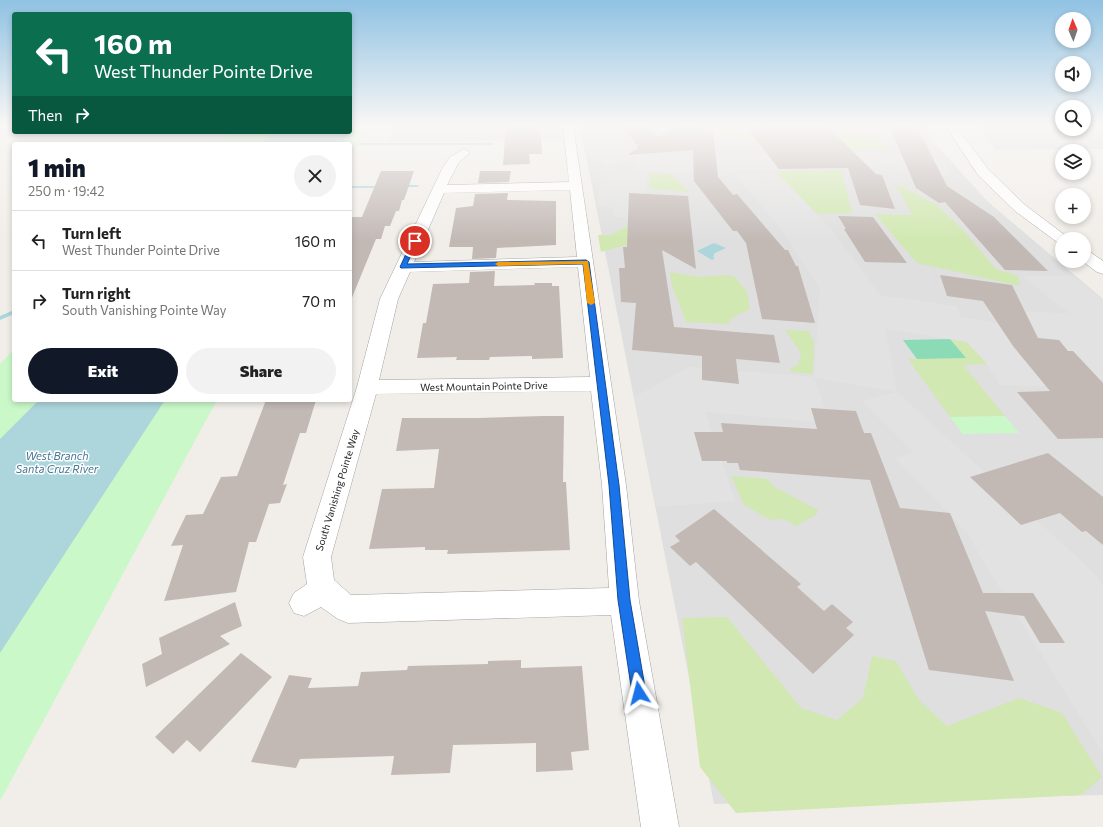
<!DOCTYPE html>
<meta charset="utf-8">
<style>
body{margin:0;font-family:Commissioner,sans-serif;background:#f2f2f2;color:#222;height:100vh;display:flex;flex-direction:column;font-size:15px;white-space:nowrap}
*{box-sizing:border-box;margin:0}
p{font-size:13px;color:#767676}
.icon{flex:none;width:22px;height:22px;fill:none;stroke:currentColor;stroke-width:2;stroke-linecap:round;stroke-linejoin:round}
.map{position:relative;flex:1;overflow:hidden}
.drawer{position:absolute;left:12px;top:142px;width:340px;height:260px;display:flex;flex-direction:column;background:#fff;border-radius:4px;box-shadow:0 2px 6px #0003}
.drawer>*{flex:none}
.top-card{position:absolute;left:12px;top:12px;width:340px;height:122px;border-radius:4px;box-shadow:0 2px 6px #0003;background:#0b6e4f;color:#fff;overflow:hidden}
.needle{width:26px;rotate:358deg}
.fabs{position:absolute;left:1055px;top:12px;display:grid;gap:8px}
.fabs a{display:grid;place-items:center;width:36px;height:36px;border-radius:50%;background:#fff;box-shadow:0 2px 6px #0003;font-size:20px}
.pin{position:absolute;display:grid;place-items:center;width:34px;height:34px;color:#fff;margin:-17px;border:2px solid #fff;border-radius:50%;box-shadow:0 1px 4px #0007}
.me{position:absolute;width:44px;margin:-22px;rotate:351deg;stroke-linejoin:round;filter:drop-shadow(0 0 3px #0008)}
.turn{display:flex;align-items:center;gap:14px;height:84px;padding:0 16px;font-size:18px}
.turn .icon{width:52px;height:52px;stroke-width:2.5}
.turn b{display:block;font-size:28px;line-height:34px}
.then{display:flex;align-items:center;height:38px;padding:0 16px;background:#0003;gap:8px;font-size:15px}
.round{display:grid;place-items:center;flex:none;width:42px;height:42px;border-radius:21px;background:#f2f2f2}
.head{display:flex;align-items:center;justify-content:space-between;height:68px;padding:0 16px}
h1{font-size:24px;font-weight:800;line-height:30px;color:#111827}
.button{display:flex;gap:8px;margin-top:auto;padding:8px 16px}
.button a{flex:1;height:46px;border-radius:24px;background:#111827;color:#fff;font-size:16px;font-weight:800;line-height:46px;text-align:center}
.button a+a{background:#f2f2f2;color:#222}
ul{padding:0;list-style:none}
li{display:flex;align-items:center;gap:12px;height:60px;padding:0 16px;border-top:1px solid #e0e0e0}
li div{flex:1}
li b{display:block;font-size:15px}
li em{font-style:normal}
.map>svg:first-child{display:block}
</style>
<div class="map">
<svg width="1103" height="827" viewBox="0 0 1103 827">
<rect width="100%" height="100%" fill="#f1eee9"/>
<g fill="#dfdfdf">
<polygon points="396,125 557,125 560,140 387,142"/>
<polygon points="580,125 926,125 933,141 987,201 1103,299 1103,795 714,804"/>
<polygon points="980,125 1062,125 1062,129 1084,129 1084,125 1103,125 1103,149 995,150"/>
</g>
<g fill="#d1e8b2">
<polygon points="724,128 736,128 739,132 757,137 769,146 729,134"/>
<polygon points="821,132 879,138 886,150 841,149"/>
<polygon points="841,170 852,213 817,214 777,173 782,171"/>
<polygon points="650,173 670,174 689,192 649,189"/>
<polygon points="893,186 901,186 937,205 964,231 996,269 1018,276 1020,286 917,263 875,214 912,215 899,190"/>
<polygon points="629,225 646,239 601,252 598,235 610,235"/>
<polygon points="670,272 701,277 726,275 735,277 747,292 750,309 734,317 727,324 686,322 672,286"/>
<polygon points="785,330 809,331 814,343 813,374 792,372 790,368 798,365 801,353"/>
<polygon points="950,339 967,342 987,364 963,365 1005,416 950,417 908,359 965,358"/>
<polygon points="731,476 768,479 773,486 818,510 816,515 796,526 784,519 770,520 744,505"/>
<polygon points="727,617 801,708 837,720 863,698 872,656 896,661 919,700 947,726 1019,698 1062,713 1102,777 1081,795 736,813 700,767 682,618"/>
</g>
<g fill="#caf8c9">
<polygon points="350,125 370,125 350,155 350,144 218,144 230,132 350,132"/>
<polygon points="14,349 14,400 217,400 0,801 0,364"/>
<polygon points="1005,416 1019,433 963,434 950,417"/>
</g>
<polygon fill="#8bdcb6" points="950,339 966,358 917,359 903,340"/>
<g fill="#e2e2e2">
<polygon points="581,128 606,128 607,132 620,132 626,148 638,155 712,159 732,154 871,152 944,160 951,176 899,171 897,166 877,163 880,167 727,172 726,176 647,171 642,218 614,217 613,207 597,206 602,168 632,170 638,155 608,167 586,153"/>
<polygon points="777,173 831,229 880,295 957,306 961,317 997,323 987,311 1069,313 1022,276 1073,276 1103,300 1103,388 1000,385 987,364 967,342 885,329 897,392 1092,571 1103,585 1103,753 988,569 967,533 895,458 914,453 862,401 896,392 814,378 825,408 856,411 861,426 705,412 735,501 656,507 634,397 689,367 814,377 820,289 781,229 735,175"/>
</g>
<g fill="#acd6dc">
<polygon points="273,132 350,132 340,144 260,144"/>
<polygon points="714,243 726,248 715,253 713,257 715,258 712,260 697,251"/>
<polygon points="39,400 165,400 0,653 0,439"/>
</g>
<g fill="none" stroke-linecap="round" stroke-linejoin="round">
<g fill="#acd6dc" fill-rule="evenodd">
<polygon points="359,143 492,143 494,144 492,145 359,145"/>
<polygon points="398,185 417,185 419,186 417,187 399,187 397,186"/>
<polygon points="350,186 383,186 385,187 383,188 350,188"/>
<polygon points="14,310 14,314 0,320 0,316"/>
</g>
</g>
<g fill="#c2b9b5">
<polygon points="506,125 540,125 542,154 529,154 530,164 503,165"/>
<polygon points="647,125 658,137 679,125 687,125 713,131 718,177 733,195 737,194 785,250 788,250 796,266 798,266 815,323 762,319 746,243 737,231 733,231 694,181 693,150 627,155 637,149 638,144 636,144 623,127"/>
<polygon points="745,125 826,125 876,174 882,175 895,209 860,205 848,168 779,169"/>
<polygon points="889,125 917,127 947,186 994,217 1048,271 1005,270 945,202 939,203 916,188"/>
<polygon points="381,171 414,171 404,200 402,200 399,211 396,211 390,226 385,226 381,239 376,239 351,300 350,300 350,217 362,217"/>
<polygon points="480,171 511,171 509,182 478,183"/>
<polygon points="508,193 507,200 556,201 556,245 497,248 496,258 472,259 473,247 449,247 456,208 473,206 475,194"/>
<polygon points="629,193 688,196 696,269 662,250 674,327 774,335 780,363 736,359 739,384 702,380 702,356 632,350 636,303 621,302 619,268 625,268 623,247 627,247"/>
<polygon points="838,216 873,217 907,263 865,262 844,229 846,229"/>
<polygon points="495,271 494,286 535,285 534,283 552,283 552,286 559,286 563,358 532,359 532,356 490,357 489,360 456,360 457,357 417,358 423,323 426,323 433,284 469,283 470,272"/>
<polygon points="940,275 1012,285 1038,338 1059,340 1068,351 1073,351 1103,383 1103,438 1058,439 1017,392 1050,391 1013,346 983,301 947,296"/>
<polygon points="266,400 316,400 306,433 300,433 283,485 287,484 280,503 269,504 256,542 249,542 236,592 164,601 183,545 171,546 186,515 203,514 221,477 237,476"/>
<polygon points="811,408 856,411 864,433 871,433 900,508 950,513 983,593 1033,593 1065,643 1040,643 1024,616 985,611 1014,681 929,670 870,480 740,470 738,463 727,463 727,461 702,461 694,432 723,432 721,423 817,429"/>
<polygon points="543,416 564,416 563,482 566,482 570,550 447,554 448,550 425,550 425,547 369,549 382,489 434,488 439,449 396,451 402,418 478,418"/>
<polygon points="1048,453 1103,497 1103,545 1086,531 1082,532 1060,513 1021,525 970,477"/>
<polygon points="714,509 801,584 797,587 824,611 832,604 853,622 846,628 854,635 813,674 696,562 690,566 670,547 680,541 675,536"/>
<polygon points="235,602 242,626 220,636 230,644 146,687 142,664 162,654 159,638"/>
<polygon points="241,653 272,677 200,752 187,740 173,754 155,737"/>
<polygon points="521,660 521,668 582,666 589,750 571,752 573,770 536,772 536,743 453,745 450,773 391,775 394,756 300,759 296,768 251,762 289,675 312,678 308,688 358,686 361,672 407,670 408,666 488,664 488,661"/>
</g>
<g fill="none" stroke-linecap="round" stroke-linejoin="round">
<defs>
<g id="minor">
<path d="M 563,125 L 573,125 L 626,485 L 639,601 L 679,827 L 641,827 L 611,615 L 348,623 L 338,619 L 321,607 L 304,616 L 294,613 L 289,603 L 294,593 L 307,584 L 303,557 L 357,387 L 380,299 L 442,169 L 450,157 L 464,149 L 470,153 L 459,162 L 447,185 L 569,182 ZM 570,190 L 577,257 L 414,262 L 444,193 ZM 578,267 L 590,377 L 379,380 L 398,299 L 410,272 ZM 591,391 L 602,485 L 609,588 L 351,595 L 334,580 L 331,557 L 376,394 Z"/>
<polygon points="945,125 955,125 988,169 1025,205 1070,239 1062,239 1062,244 1057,242 1015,211 978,175"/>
<polygon points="1084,250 1090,252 1103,261 1103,274 1097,272 1082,261 1084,261"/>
</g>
</defs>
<use href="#minor" stroke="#a3a3a3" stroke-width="1"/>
<use href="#minor" fill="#fff" fill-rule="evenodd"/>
</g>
<linearGradient id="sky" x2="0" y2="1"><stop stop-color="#90c2e3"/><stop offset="0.52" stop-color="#f9f7f5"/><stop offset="1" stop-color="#f9f7f5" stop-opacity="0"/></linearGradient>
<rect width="1103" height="241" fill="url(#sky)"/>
<polygon fill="#1a73e8" stroke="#114b97" points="415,239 418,241 407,264 586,260 589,262 619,485 630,600 646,693 644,698 639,700 634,698 632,693 618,600 609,485 583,264 401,268 400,267 412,241"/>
<polygon fill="#f59e0b" points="588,261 595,303 591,305 587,303 583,264 498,266 495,264 498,262"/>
<g text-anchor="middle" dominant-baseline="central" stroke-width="3" stroke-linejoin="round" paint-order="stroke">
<g font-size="10" fill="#222" stroke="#fff">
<text transform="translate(484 386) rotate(-1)">West Mountain Pointe Drive</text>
<text transform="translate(337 490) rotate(-73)">South Vanishing Pointe Way</text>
</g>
<g font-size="11" font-style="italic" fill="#477696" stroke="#fff">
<text x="57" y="455">West Branch<tspan x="57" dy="13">Santa Cruz River</tspan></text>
</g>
</g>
</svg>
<div class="fabs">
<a><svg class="needle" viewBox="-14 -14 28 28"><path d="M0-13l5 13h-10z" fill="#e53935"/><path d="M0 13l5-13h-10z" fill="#767676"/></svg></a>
<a><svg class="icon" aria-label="sound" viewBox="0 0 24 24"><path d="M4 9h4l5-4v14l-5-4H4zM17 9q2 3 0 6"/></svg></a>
<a><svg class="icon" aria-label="search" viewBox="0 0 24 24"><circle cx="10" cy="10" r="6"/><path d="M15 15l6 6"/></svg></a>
<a><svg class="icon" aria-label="layers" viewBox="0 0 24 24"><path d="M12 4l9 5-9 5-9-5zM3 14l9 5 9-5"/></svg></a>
<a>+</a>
<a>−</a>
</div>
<div class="pin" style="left:415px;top:241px;background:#d93025"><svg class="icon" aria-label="arrive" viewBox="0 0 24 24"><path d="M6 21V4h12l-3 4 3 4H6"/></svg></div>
<svg class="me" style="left:639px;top:693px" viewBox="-20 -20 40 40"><path d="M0-17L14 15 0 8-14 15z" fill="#1a73e8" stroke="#fff" stroke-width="4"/></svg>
<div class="top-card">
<div class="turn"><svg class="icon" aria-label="left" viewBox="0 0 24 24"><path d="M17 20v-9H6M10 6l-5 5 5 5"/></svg><div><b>160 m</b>West Thunder Pointe Drive</div></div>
<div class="then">Then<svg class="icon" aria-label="right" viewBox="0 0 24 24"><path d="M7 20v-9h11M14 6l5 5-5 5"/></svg></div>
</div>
<section class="drawer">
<div class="head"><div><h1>1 min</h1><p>250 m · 19:42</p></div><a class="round"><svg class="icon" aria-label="close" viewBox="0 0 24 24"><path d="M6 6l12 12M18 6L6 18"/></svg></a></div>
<ul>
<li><svg class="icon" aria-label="left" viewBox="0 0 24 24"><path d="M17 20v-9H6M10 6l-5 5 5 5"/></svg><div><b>Turn left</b><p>West Thunder Pointe Drive</p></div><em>160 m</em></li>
<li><svg class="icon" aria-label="right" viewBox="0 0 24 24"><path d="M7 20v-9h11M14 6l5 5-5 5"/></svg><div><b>Turn right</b><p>South Vanishing Pointe Way</p></div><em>70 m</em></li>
</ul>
<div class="button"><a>Exit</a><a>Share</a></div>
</section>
</div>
